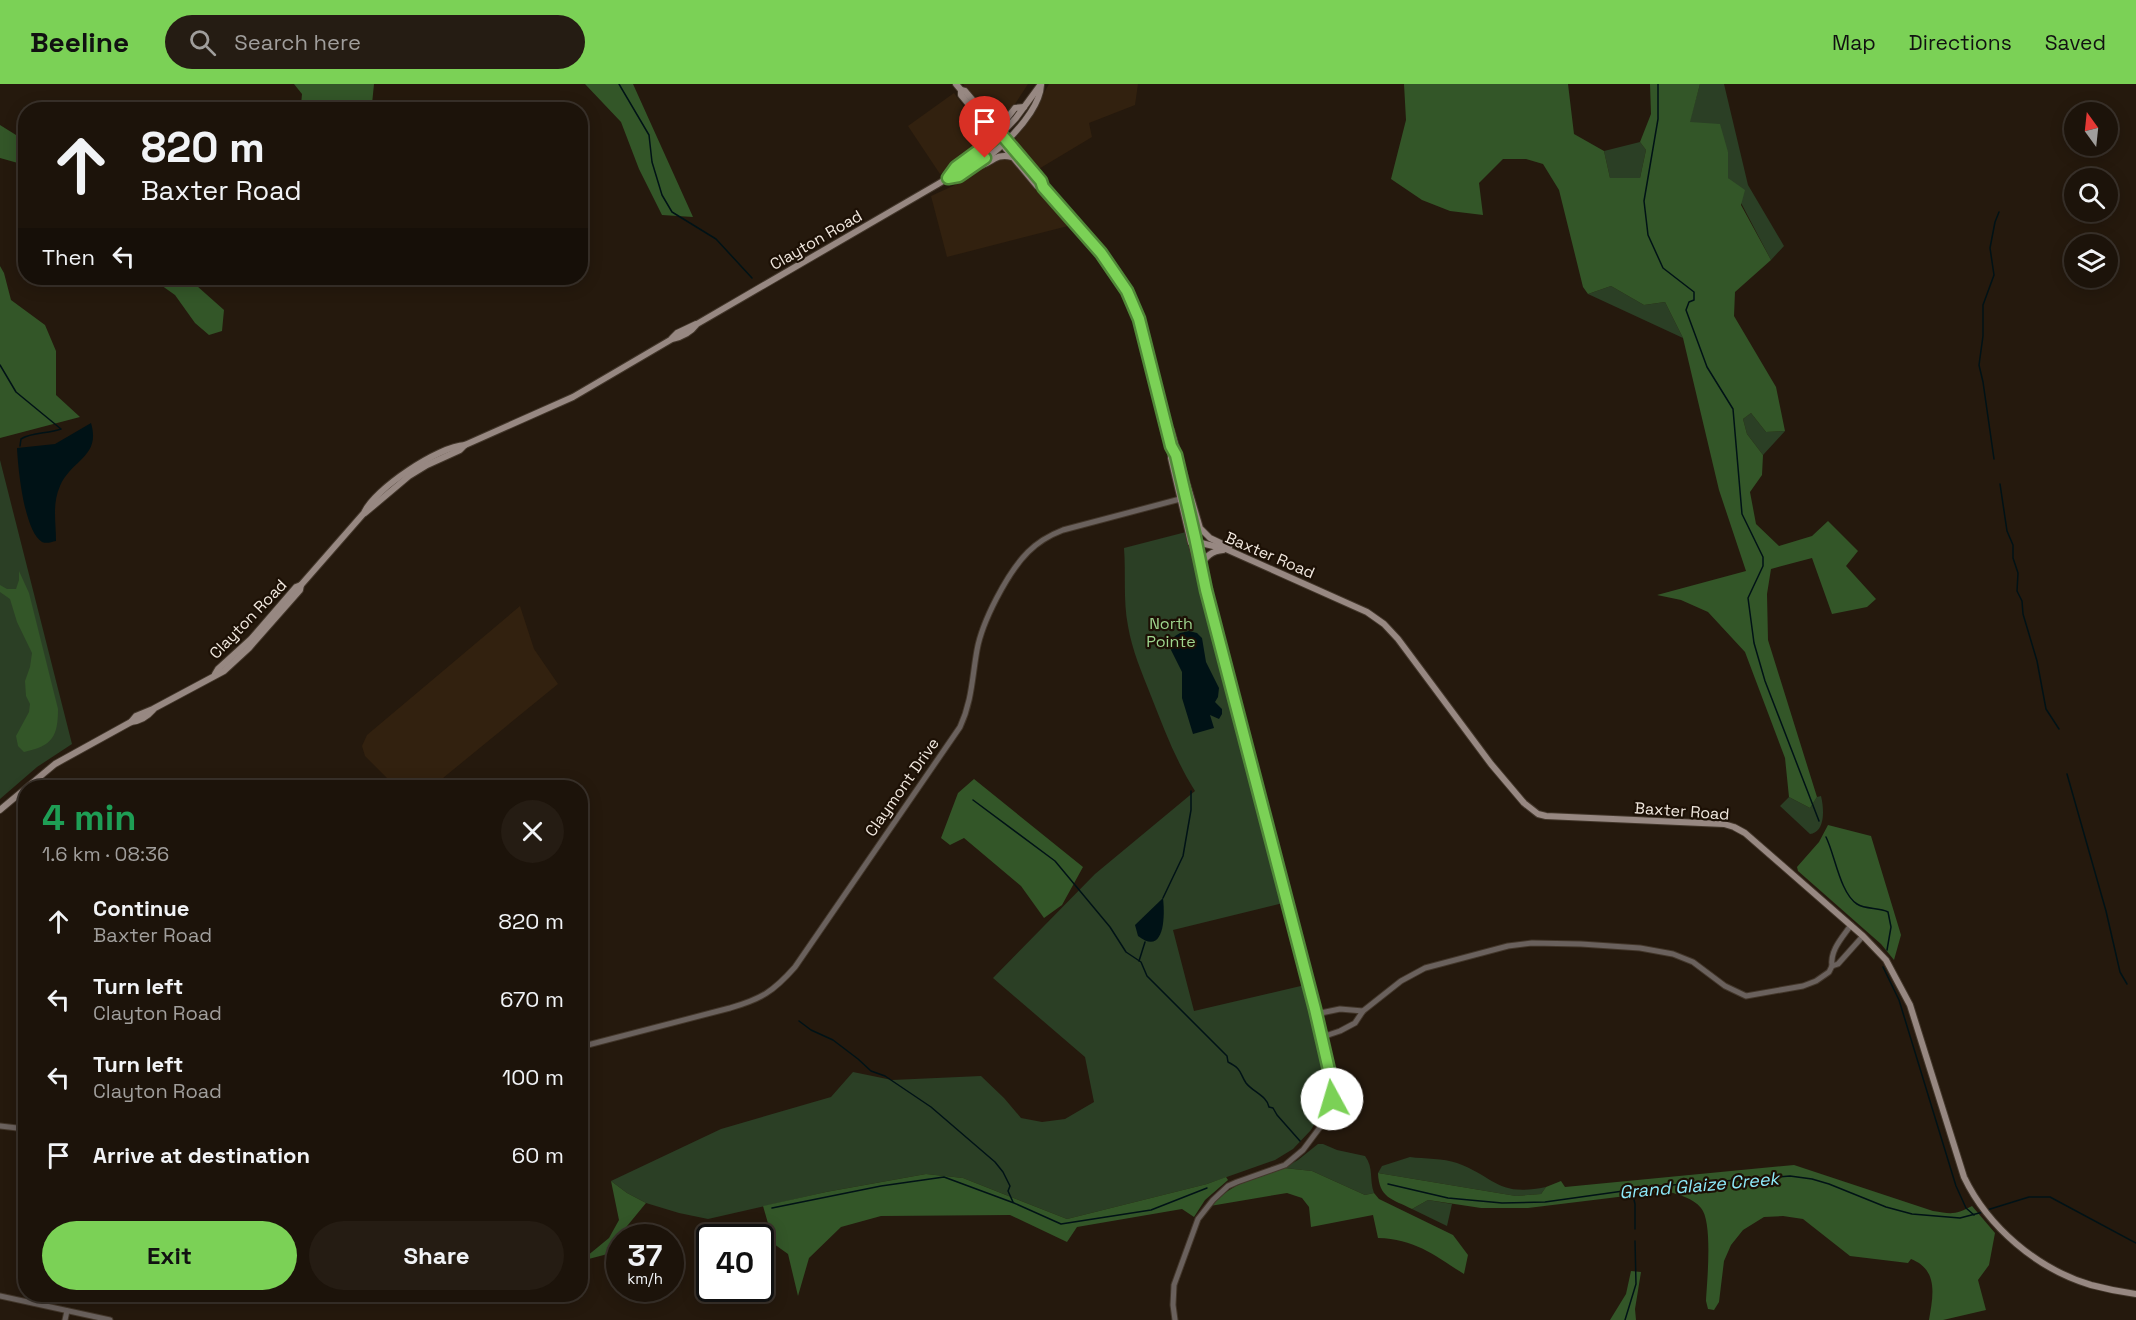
<!DOCTYPE html>
<meta charset="utf-8">
<style>
body{margin:0;font-family:"Space Grotesk",sans-serif;background:#251c13;color:#f1f3f6;height:100vh;display:flex;flex-direction:column;font-size:22px;white-space:nowrap}
*{box-sizing:border-box;margin:0}
p{font-size:20px;color:#a09e9c}
.icon{flex:none;width:33px;height:33px;fill:none;stroke:currentColor;stroke-width:2;stroke-linecap:round;stroke-linejoin:round}
.map{position:relative;flex:1;overflow:hidden}
.side{position:absolute;left:18px;top:696px;width:570px;height:522px;display:flex;flex-direction:column;background:#1c130a;border-radius:24px;box-shadow:0 3px 15px #0003,0 0 0 2px #3a322b}
.side>*{flex:none}
.guide{position:absolute;left:18px;top:18px;width:570px;height:183px;border-radius:24px;box-shadow:0 3px 15px #0003,0 0 0 2px #3a322b;background:#1c130a;color:#f1f3f6;overflow:hidden}
.needle{width:39px;rotate:345deg}
.tools{position:absolute;left:2064px;top:18px;display:grid;gap:12px}
.tools a{display:grid;place-items:center;width:54px;height:54px;border-radius:50%;background:#1c130a;box-shadow:0 3px 15px #0003,0 0 0 2px #3a322b;font-size:30px}
.speed{position:absolute;left:606px;top:1140px;display:flex;gap:12px;font-size:30px;font-weight:700;text-align:center}
.speed>*{display:grid;place-content:center;width:78px;height:78px;border-radius:50%;background:#1c130a;box-shadow:0 3px 15px #0003,0 0 0 2px #3a322b;line-height:1}
.speed small{font-size:15px;font-weight:400}
.speed .limit{border:3px solid #111;border-radius:9px;background:#fff;color:#111}
.pin{position:absolute;display:grid;place-items:center;width:51px;height:51px;color:#fff;margin:-62px -26px;border-radius:50% 50% 50% 0;rotate:-45deg;box-shadow:0 0 6px #0007}
.pin .icon{rotate:45deg}
.me{position:absolute;width:66px;margin:-33px;rotate:354deg;stroke-linejoin:round;filter:drop-shadow(0 0 4px #0008)}
.turn{display:flex;align-items:center;gap:21px;height:126px;padding:0 24px;font-size:27px}
.turn .icon{width:78px;height:78px;stroke-width:2.5}
.turn b{display:block;font-size:42px;line-height:51px}
.then{display:flex;align-items:center;height:57px;padding:0 24px;background:#0003;gap:12px;font-size:22px}
.round{display:grid;place-items:center;flex:none;width:63px;height:63px;border-radius:32px;background:#251c13}
.overview{display:flex;align-items:center;justify-content:space-between;height:102px;padding:0 24px}
h1{font-size:36px;font-weight:800;line-height:45px;color:#1e9e55}
.button{display:flex;gap:12px;margin-top:auto;padding:12px 24px}
.button a{flex:1;height:69px;border-radius:36px;background:#7bd156;color:#111;font-size:24px;font-weight:800;line-height:69px;text-align:center}
.button a+a{background:#251c13;color:#f1f3f6}
ul{padding:0;list-style:none}
li{display:flex;align-items:center;gap:18px;height:78px;padding:0 24px}
li div{flex:1}
li b{display:block;font-size:22px}
li em{font-style:normal}
header{display:flex;align-items:center;gap:36px;box-sizing:border-box;height:84px;padding:0 30px;background:#7bd156;color:#111}
header strong{font-size:28px}
nav{display:flex;gap:33px;margin-inline-start:auto;font-size:21px}
.search{width:420px;height:54px;background:#251c13;display:flex;align-items:center;gap:15px;box-sizing:border-box;padding:0 21px;border-radius:33px;color:#a09e9c;font-size:22px}
.map>svg:first-child{display:block}
</style>
<header>
<strong>Beeline</strong>
<div class="search"><svg class="icon" aria-label="search" viewBox="0 0 24 24"><circle cx="10" cy="10" r="6"/><path d="M15 15l6 6"/></svg>Search here</div>
<nav><a>Map</a><a>Directions</a><a>Saved</a></nav>
</header>
<div class="map">
<svg width="2136" height="1236" viewBox="0 0 2136 1236">
<rect width="100%" height="100%" fill="#25190d"/>
<g fill="#32210f">
<polygon points="963,0 1028,0 1006,34 997,37 990,33"/>
<polygon points="1049,0 1138,0 1135,21 1089,39 1092,53 1037,86 1019,66 1015,55 1034,27"/>
<polygon points="954,9 981,47 984,58 968,72 940,90 908,42"/>
<polygon points="996,74 1009,74 1014,78 1068,142 947,173 931,112 955,101"/>
<polygon points="520,522 534,565 558,600 432,703 396,703 365,672 362,662 367,651"/>
</g>
<g fill="#2b3f25">
<polygon points="1700,0 1724,0 1748,101 1784,162 1771,176 1728,94 1728,68 1689,39"/>
<polygon points="1640,58 1646,66 1640,94 1610,94 1604,67"/>
<polygon points="1611,202 1644,221 1665,218 1683,254 1588,210"/>
<polygon points="1751,329 1766,348 1785,347 1763,371 1747,350 1743,335"/>
<polygon points="0,376 72,660 37,683 0,715"/>
<path d="M 1186,448 L 1283,819 L 1173,846 L 1194,927 L 1305,901 L 1326,995 L 1321,1028 L 1311,1046 L 1293,1065 L 1275,1076 L 1207,1100 L 1067,1135 L 963,1094 L 926,1090 L 826,1108 L 708,1135 L 679,1129 L 646,1119 L 627,1109 L 611,1097 L 721,1045 L 831,1013 L 853,988 L 892,996 L 981,992 L 1004,1014 L 1021,1034 L 1042,1038 L 1065,1035 L 1094,1018 L 1085,973 L 993,894 L 1095,790 L 1195,707 C 1176,677 1164,645 1151,612 C 1142,589 1132,566 1128,542 C 1123,516 1126,490 1124,464 Z"/>
<path d="M 1821,712 C 1824,724 1826,748 1810,750 L 1780,722 L 1789,713 L 1810,724 L 1817,713 Z"/>
<path d="M 1318,1060 L 1323,1060 L 1337,1066 L 1365,1072 C 1374,1084 1369,1096 1374,1109 L 1365,1111 L 1312,1087 L 1284,1084 L 1298,1076 Z"/>
<path d="M 1410,1073 C 1425,1075 1443,1074 1457,1079 C 1497,1094 1497,1113 1546,1103 L 1541,1110 L 1516,1112 L 1378,1089 L 1382,1082 Z"/>
<polygon points="1428,1116 1452,1120 1447,1142 1412,1125"/>
</g>
<g fill="#335628">
<path d="M 294,0 L 374,0 L 372,20 C 346,22 328,28 301,21 L 302,10 Z"/>
<polygon points="585,0 633,0 693,133 662,131 639,85 621,38"/>
<polygon points="1404,0 1568,0 1574,50 1604,67 1610,94 1640,94 1646,66 1640,58 1651,30 1650,0 1700,0 1690,38 1720,40 1728,68 1728,94 1745,106 1741,121 1771,176 1735,208 1734,232 1776,303 1785,347 1766,348 1751,329 1743,335 1747,350 1763,371 1762,391 1750,408 1756,440 1779,462 1812,452 1828,437 1858,467 1846,482 1876,515 1867,523 1832,530 1812,474 1771,485 1767,510 1768,556 1817,713 1810,724 1789,713 1785,674 1745,568 1708,528 1681,516 1657,511 1746,487 1719,406 1683,254 1665,218 1644,221 1611,202 1588,210 1583,203 1559,106 1543,80 1526,75 1503,75 1479,99 1483,131 1450,127 1422,116 1391,95 1406,36"/>
<polygon points="0,41 16,51 23,44 25,44 25,81 0,74"/>
<polygon points="0,182 4,189 11,216 45,241 56,267 56,311 80,333 0,354"/>
<polygon points="151,194 188,194 224,226 222,247 209,251 195,239 175,211"/>
<path d="M 19,487 L 29,509 L 58,625 C 58,653 52,662 24,668 L 18,662 L 16,652 L 29,628 L 30,620 L 26,612 L 25,597 L 30,583 L 32,569 L 17,538 L 10,515 L 0,508 L 0,501 L 7,505 L 16,505 L 19,496 Z"/>
<polygon points="974,695 1083,783 1062,821 1044,834 1021,802 964,754 950,761 941,754 958,709"/>
<polygon points="1828,741 1871,752 1901,851 1894,876 1881,860 1798,787 1797,783 1819,758"/>
<path d="M 1794,1081 L 1933,1127 C 1951,1130 1956,1131 1972,1122 L 1995,1149 L 1989,1181 L 1978,1196 L 1986,1226 L 1943,1236 L 1929,1236 C 1933,1212 1939,1186 1911,1175 L 1908,1179 L 1850,1172 L 1803,1135 L 1783,1132 L 1764,1133 L 1743,1146 L 1731,1161 L 1724,1177 L 1719,1218 L 1714,1226 L 1708,1225 L 1706,1217 C 1707,1197 1713,1138 1701,1124 C 1693,1114 1679,1111 1667,1107 L 1528,1124 L 1481,1124 L 1428,1116 L 1412,1125 C 1392,1115 1379,1114 1378,1089 L 1516,1112 L 1541,1110 L 1546,1103 L 1561,1097 L 1565,1103 Z"/>
<path d="M 1284,1084 L 1312,1087 L 1365,1111 L 1374,1109 L 1379,1115 L 1453,1151 L 1468,1171 L 1464,1190 C 1434,1171 1415,1155 1378,1154 L 1373,1131 L 1311,1143 L 1309,1123 L 1302,1114 L 1287,1109 L 1210,1122 C 1234,1098 1253,1095 1284,1084 Z"/>
<polygon points="926,1090 963,1094 1067,1135 1207,1100 1226,1093 1228,1096 1205,1116 1194,1133 1182,1125 1077,1143 1067,1158 1010,1131 881,1132 841,1143 809,1174 798,1212 788,1170 774,1160 763,1122 826,1108"/>
<polygon points="611,1097 627,1109 646,1119 623,1147 624,1153 620,1154 619,1167 581,1177 609,1154 619,1136"/>
<polygon points="1631,1187 1641,1188 1635,1225 1636,1236 1610,1236 1626,1210"/>
</g>
<g fill="#001216">
<path d="M 91,339 C 101,373 72,375 60,402 C 52,420 56,438 56,457 C 51,458 47,460 42,458 C 24,447 18,384 17,364 L 55,360 Z"/>
<polygon points="1189,547 1197,549 1202,554 1206,578 1219,604 1218,613 1215,618 1222,625 1222,630 1219,635 1210,631 1214,644 1193,650 1182,614 1182,588 1171,566 1171,558 1175,552 1180,549"/>
<path d="M 1163,814 C 1165,831 1165,873 1138,852 L 1135,841 Z"/>
</g>
<g fill="none" stroke-linecap="round" stroke-linejoin="round">
<g stroke="#001216" stroke-width="1.5">
<polyline points="619,0 649,51 652,78 662,111 672,128 716,155 752,194"/>
<polyline points="1658,0 1658,35 1644,117 1648,151 1663,184 1694,208 1694,216 1689,218 1686,226 1707,283 1733,325 1742,430 1763,473 1763,482 1748,514 1754,559 1765,597 1819,737"/>
<path d="M 0,281 L 16,308 L 61,345 C 48,350 32,348 21,355 L 20,362"/>
<polyline points="1994,375 1983,298 1979,281 1983,252 1983,221 1994,191 1990,164 1995,138 1999,128"/>
<polyline points="2000,400 2007,447 2013,461 2013,474 2018,489 2017,507 2022,517 2023,530 2037,577 2046,625 2059,645"/>
<polyline points="2067,690 2106,827 2120,888 2127,900"/>
<path d="M 973,716 L 1055,777 L 1110,843 L 1126,868 L 1141,878 L 1147,892 L 1227,972 L 1228,978 C 1242,985 1239,988 1246,999 C 1253,1008 1267,1012 1269,1023 L 1273,1024 L 1277,1031 L 1300,1057"/>
<path d="M 1826,753 C 1835,771 1840,809 1857,820 C 1866,826 1879,823 1888,828 L 1891,843 L 1887,866"/>
<polyline points="1163,814 1183,772 1191,726 1191,707"/>
<polyline points="1139,877 1145,858"/>
<polyline points="1883,883 1899,916 1956,1102 1966,1124 1974,1131"/>
<polyline points="799,937 811,946 833,956 858,975 871,987 885,992 931,1023 995,1078 1003,1088 1010,1102 1008,1107 1013,1118"/>
<polyline points="1388,1100 1448,1114 1502,1119 1545,1118 1659,1102 1790,1092 1812,1095 1829,1100 1886,1123 1912,1130 1960,1134 1983,1128"/>
<polyline points="1632,1107 1635,1120 1635,1145"/>
<polyline points="772,1124 881,1102 944,1093 1014,1119 1061,1140 1151,1126 1207,1104"/>
<polyline points="1987,1126 2029,1113 2050,1113 2136,1159"/>
<polyline points="1625,1236 1636,1200 1635,1157"/>
</g>
<defs>
<g id="tertiary">
<polyline points="1191,459 1201,497"/>
<path d="M 1832,882 C 1830,866 1842,854 1851,841"/>
<polyline points="1316,930 1340,925 1363,927"/>
<polyline points="1322,953 1340,947 1355,939 1363,927 1401,897 1425,884 1508,862 1532,859 1581,860 1640,864 1673,870 1693,878 1725,902 1746,912 1803,902 1816,897 1829,888 1832,882 1838,880 1863,852"/>
<path d="M 580,963 L 730,924 C 761,915 773,908 795,883 L 960,643 C 972,617 972,594 977,566 C 982,538 1007,489 1028,468 C 1038,458 1050,451 1063,446 L 1184,414"/>
<polyline points="0,1042 26,1045"/>
<polyline points="0,1212 110,1236"/>
<polyline points="65,1236 67,1227"/>
<polyline points="1175,1236 1173,1221 1174,1201 1198,1135 1213,1116 1228,1102 1237,1098 1285,1081 1303,1066 1327,1034 1332,1005 1316,930 1205,506 1196,458"/>
</g>
<g id="secondary">
<path d="M 956,0 L 961,6 L 965,7 L 1041,97 L 1043,103 C 1078,143 1122,183 1140,235 C 1147,257 1151,280 1157,302 C 1163,326 1171,350 1171,374 L 1191,459 L 1201,459 L 1226,465 L 1367,528 L 1384,540 L 1398,555 L 1491,680 L 1524,719 L 1538,730 L 1546,732 L 1724,740 L 1734,743 L 1745,749 L 1863,852 L 1886,876 L 1910,921 L 1964,1093 C 1988,1143 2037,1185 2091,1201 C 2106,1205 2121,1208 2136,1210"/>
<polyline points="961,6 961,11 1037,102 1043,103"/>
<polyline points="974,27 973,34 984,48 985,62"/>
<polyline points="990,36 997,39 1004,38 1015,24 1024,23"/>
<path d="M 975,82 C 990,83 993,68 1012,73"/>
<path d="M 949,94 C 979,88 1040,34 1041,1"/>
<polyline points="672,254 677,249 696,240"/>
<polyline points="1171,346 1200,444 1210,454 1229,463"/>
<polyline points="1180,391 1196,458"/>
<polyline points="365,429 409,392 427,381 460,366 465,361"/>
<path d="M 1201,482 C 1205,472 1212,467 1223,466"/>
<path d="M 215,590 L 218,585 L 251,555 L 296,503 L 301,501 L 364,429 C 374,405 439,362 465,361 L 573,313 L 672,255 C 682,253 691,248 697,240 L 938,100 L 948,94 L 956,83 L 1001,50 L 1016,34 L 1041,0"/>
<polyline points="131,638 136,632 153,625 224,587 249,564 300,506 301,501"/>
<path d="M 0,726 L 55,680 L 131,638 C 140,637 147,633 153,626"/>
</g>
</defs>
<use href="#tertiary" stroke="#42362a" stroke-width="7"/>
<use href="#secondary" stroke="#42362a" stroke-width="8"/>
<use href="#tertiary" stroke="#6a615d" stroke-width="5"/>
<use href="#secondary" stroke="#978882" stroke-width="6"/>
</g>
<g fill="none" stroke-linecap="round" stroke-linejoin="round">
<defs>
<polyline id="route" points="985,74 959,92 948,94 956,83 1001,50 1041,97 1043,103 1101,169 1127,207 1139,235 1171,362 1176,371 1195,453 1206,506 1315,925 1329,986 1332,1015"/>
</defs>
<use href="#route" stroke="#508838" stroke-width="15"/>
<use href="#route" stroke="#7bd156" stroke-width="10"/>
</g>
<g text-anchor="middle" dominant-baseline="central" stroke-width="4.5" stroke-linejoin="round" paint-order="stroke">
<g font-size="16" fill="#f1e8df" stroke="#1c1005">
<text transform="translate(816 156) rotate(-30)">Clayton Road</text>
<text transform="translate(1270 471) rotate(23)">Baxter Road</text>
<text transform="translate(248 535) rotate(-46)">Clayton Road</text>
<text transform="translate(902 703) rotate(-55)">Claymont Drive</text>
<text transform="translate(1682 727) rotate(4)">Baxter Road</text>
</g>
<g font-size="16" fill="#9fd68e" stroke="#1c1005">
<text x="1171" y="539">North<tspan x="1171" dy="18">Pointe</tspan></text>
</g>
<g font-size="18" font-style="italic" fill="#8de9f9" stroke="#1c1005">
<text transform="translate(1699 1101) rotate(-5)">Grand Glaize Creek</text>
</g>
</g>
</svg>
<div class="tools">
<a><svg class="needle" viewBox="-14 -14 28 28"><path d="M0-13l5 13h-10z" fill="#e53935"/><path d="M0 13l5-13h-10z" fill="#a09e9c"/></svg></a>
<a><svg class="icon" aria-label="search" viewBox="0 0 24 24"><circle cx="10" cy="10" r="6"/><path d="M15 15l6 6"/></svg></a>
<a><svg class="icon" aria-label="layers" viewBox="0 0 24 24"><path d="M12 4l9 5-9 5-9-5zM3 14l9 5 9-5"/></svg></a>
</div>
<div class="speed"><div>37<small>km/h</small></div><div class="limit">40</div></div>
<div class="pin" style="left:985px;top:74px;background:#d93025"><svg class="icon" aria-label="arrive" viewBox="0 0 24 24"><path d="M6 21V4h12l-3 4 3 4H6"/></svg></div>
<svg class="me" style="left:1332px;top:1015px" viewBox="-20 -20 40 40"><circle r="19" fill="#fff"/><path d="M0-13L10 11 0 6-10 11z" fill="#7bd156"/></svg>
<div class="guide">
<div class="turn"><svg class="icon" aria-label="ahead" viewBox="0 0 24 24"><path d="M12 20V5M6 11l6-6 6 6"/></svg><div><b>820 m</b>Baxter Road</div></div>
<div class="then">Then<svg class="icon" aria-label="left" viewBox="0 0 24 24"><path d="M17 20v-9H6M10 6l-5 5 5 5"/></svg></div>
</div>
<section class="side">
<div class="overview"><div><h1>4 min</h1><p>1.6 km · 08:36</p></div><a class="round"><svg class="icon" aria-label="close" viewBox="0 0 24 24"><path d="M6 6l12 12M18 6L6 18"/></svg></a></div>
<ul>
<li><svg class="icon" aria-label="ahead" viewBox="0 0 24 24"><path d="M12 20V5M6 11l6-6 6 6"/></svg><div><b>Continue</b><p>Baxter Road</p></div><em>820 m</em></li>
<li><svg class="icon" aria-label="left" viewBox="0 0 24 24"><path d="M17 20v-9H6M10 6l-5 5 5 5"/></svg><div><b>Turn left</b><p>Clayton Road</p></div><em>670 m</em></li>
<li><svg class="icon" aria-label="left" viewBox="0 0 24 24"><path d="M17 20v-9H6M10 6l-5 5 5 5"/></svg><div><b>Turn left</b><p>Clayton Road</p></div><em>100 m</em></li>
<li><svg class="icon" aria-label="arrive" viewBox="0 0 24 24"><path d="M6 21V4h12l-3 4 3 4H6"/></svg><div><b>Arrive at destination</b></div><em>60 m</em></li>
</ul>
<div class="button"><a>Exit</a><a>Share</a></div>
</section>
</div>
